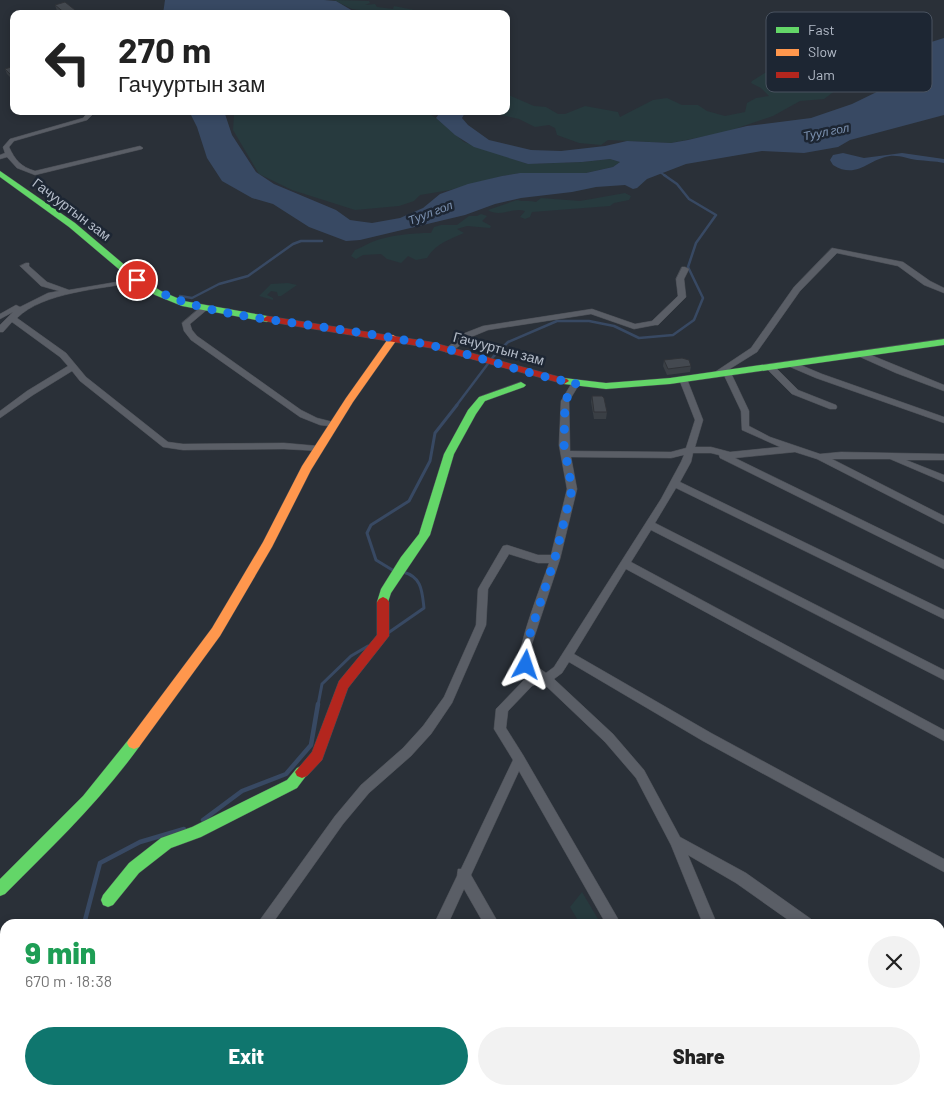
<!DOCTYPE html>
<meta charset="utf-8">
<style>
body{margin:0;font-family:Barlow,sans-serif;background:#f2f2f2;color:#222;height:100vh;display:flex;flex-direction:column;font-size:19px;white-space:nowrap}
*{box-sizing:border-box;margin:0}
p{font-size:16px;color:#767676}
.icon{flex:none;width:28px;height:28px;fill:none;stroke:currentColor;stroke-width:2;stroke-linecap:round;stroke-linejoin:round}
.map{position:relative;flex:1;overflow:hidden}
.details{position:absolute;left:0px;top:919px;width:945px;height:176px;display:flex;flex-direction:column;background:#fff;border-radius:15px 15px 0 0;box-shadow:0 2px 8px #0003}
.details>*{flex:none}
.guide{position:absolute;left:10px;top:10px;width:500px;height:105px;border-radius:10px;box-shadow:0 2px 8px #0003;background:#fff;color:#222;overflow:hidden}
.pin{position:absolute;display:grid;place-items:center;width:42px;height:42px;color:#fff;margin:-21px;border:2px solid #fff;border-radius:50%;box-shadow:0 1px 5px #0007}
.me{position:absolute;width:55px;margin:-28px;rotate:5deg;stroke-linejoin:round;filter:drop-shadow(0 0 4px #0008)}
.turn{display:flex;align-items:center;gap:18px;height:105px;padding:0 25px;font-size:22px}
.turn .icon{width:65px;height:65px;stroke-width:2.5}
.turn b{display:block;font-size:35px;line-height:42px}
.round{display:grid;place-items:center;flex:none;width:52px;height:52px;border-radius:26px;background:#f2f2f2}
.head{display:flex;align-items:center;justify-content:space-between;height:85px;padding:0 25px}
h1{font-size:30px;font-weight:800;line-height:38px;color:#1e9e55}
.primary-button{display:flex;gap:10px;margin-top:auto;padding:10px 25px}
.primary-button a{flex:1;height:58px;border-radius:30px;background:#0f766e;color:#fff;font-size:20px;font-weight:800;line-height:58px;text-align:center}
.primary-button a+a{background:#f2f2f2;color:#222}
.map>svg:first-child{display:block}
</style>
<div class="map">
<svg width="944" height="1094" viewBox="0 0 944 1094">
<rect width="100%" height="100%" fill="#2a3038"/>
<g fill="#273a3e">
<polygon points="334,0 369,1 370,3 365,5 375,4 377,7 393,9 394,6 414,10 408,13 388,14 383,11 375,12 352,9"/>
<polygon points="891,41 900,42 908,45 900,57 902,64 889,74 859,89 852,91 841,89 836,90 824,99 800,101 773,116 726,132 671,143 608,140 601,145 579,143 557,135 555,128 549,125 535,127 519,119 485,111 506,111 506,94 534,106 546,107 558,114 565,114 585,106 618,112 620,117 653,100 667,98 682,105 698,105 707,111 725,116 745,112 747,103 756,98 769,96 761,88 751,83 752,81 794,55 804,52 847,47 862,48 869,44"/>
<polygon points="239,111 424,111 436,118 464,142 528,164 582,162 610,159 620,162 613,167 586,173 520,173 502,176 450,190 420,195 414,201 399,206 355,210 292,190 259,174 233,130 234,114"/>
<path d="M 625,193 L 631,196 L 629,200 L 614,203 L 610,206 L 532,212 L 530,217 L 525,219 L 520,217 L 525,211 C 513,207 500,218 488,210 L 517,200 C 524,202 529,200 536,202 L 541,198 L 580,201 Z"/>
<path d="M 481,214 L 487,216 L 482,221 L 491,226 L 490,228 L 467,226 L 457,229 L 464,233 C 449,240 436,243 427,258 L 416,260 L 408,256 L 401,263 L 387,259 L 381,254 L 363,255 L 356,259 L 351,256 L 355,250 C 362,247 366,245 372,242 C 389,235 413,233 431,233 L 434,227 L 441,225 L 457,225 L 469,216 L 477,216 Z"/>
<polygon points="288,283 297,285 281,296 278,296 277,292 271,291 267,295 273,298 273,300 259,296 271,284"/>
<polygon points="582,892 601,924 580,924 570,907"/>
</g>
<g fill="#384963">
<polygon points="165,0 324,0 336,1 358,14 163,14"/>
<polygon points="944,38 944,115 850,140 838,147 804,153 762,151 686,164 647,179 637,188 633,189 625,185 596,187 572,192 521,198 495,204 465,215 360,240 346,241 309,227 273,204 252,198 222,181 207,158 197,127 189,111 224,111 232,135 256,172 274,184 336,210 350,220 357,221 372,223 400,218 423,208 440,194 468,184 502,176 520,173 586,173 613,167 620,162 610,159 582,162 528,164 474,147 455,135 436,118 441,111 466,111 462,118 468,125 489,140 531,150 561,151 605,146 627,141 671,143 688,140 747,126 811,118 852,104 889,86 902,71 907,54 912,48"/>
<path d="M 843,153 L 864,158 L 902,153 L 944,159 L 944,163 C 935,161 926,161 917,160 C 908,159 900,155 890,156 C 868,159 857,180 833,165 L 830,160 L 833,155 Z"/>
</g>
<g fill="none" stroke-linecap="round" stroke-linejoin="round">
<polyline stroke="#384963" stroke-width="2" points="661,173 666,176"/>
<g stroke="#384963" stroke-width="2.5">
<polyline points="180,296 192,298 219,284 248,276 293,244 301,241 322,241"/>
<polyline points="456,406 493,357 508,342 557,321 589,321 614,326 639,338 673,335 694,320 703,298 688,267 696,243 716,215 689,199 677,184 664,175"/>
</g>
<g stroke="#384963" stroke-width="3">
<polyline points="394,571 376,560 367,533 371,525 409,501 430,461 435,433 457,405"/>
<path d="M 388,633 L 424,608 C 422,591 422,577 403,572"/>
<polyline points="318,705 322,684 351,656 368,646"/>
</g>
<g stroke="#384963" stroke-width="4.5">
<polyline points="203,820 242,791 286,774 311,745 318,704"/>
<polyline points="84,924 100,863 140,842 184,829"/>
<polyline points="0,1030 5,1026"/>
</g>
<defs>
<g id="street">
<path d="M 89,111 L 96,111 L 87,120 L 14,141 L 9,147 C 15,160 21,167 35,171 L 140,146 L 143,148 L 142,149 L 35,175 L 17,168 L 7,157 L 0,159 L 0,155 L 5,153 L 3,147 L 10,139 L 83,118 Z"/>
<path d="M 832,248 L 903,262 L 930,281 L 944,288 L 944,293 L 924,285 L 898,266 L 837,253 L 800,291 L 757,352 L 728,370 L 731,373 L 749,411 L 749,426 L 770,437 L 820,454 L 841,452 L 944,454 L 944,460 L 906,460 L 944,475 L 944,482 L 890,459 L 832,459 L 944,516 L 944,524 L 817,459 L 795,452 L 735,458 L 944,560 L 944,569 L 720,458 L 719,455 L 711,453 L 693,453 L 691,462 L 680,482 L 944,610 L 944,619 L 676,488 L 655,523 L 944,670 L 944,680 L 651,530 L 631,562 L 944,730 L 944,741 L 626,569 L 574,654 L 711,733 L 944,859 L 944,872 L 703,741 L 569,662 L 562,673 L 554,679 L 613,734 L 644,770 L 680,837 L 746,873 L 811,919 L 813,924 L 794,924 L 736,883 L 688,855 L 717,924 L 703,924 L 671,845 L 636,778 L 605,742 L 544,684 L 537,684 L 532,686 L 508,711 L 506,728 L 523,755 L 621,924 L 606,924 L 519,771 L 471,875 L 499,924 L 484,924 L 464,889 L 448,924 L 434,924 L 457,876 L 458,869 L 461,869 L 513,760 L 494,729 L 496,709 L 524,680 L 532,675 C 528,673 522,670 520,665 C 516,647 542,584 549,563 L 538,563 L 509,554 L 488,589 L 486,625 L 452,703 L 431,734 L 411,756 L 369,793 L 343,824 L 272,924 L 257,924 L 335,816 L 361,785 L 403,748 L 423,726 L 444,697 L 476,625 L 478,589 L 503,546 L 507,545 L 538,555 L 551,555 L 567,489 L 559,445 L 561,401 L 573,381 L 579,381 L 580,383 L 569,401 L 570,451 L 671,452 L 686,448 L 695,420 L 679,379 L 683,376 L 687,379 L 703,420 L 695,447 L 711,447 L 730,452 L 780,447 L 742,430 L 741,411 L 723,373 L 716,377 L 712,374 L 751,348 L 794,287 ZM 684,455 L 681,462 L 661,499 L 554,667 L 546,673 L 532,663 L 531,647 L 560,559 L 577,489 L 571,457 L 671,458 Z"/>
<path d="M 26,263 L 29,263 L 29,266 L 47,282 L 69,290 L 140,278 L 140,282 L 137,282 C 101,289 43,292 17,318 L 66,353 L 86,377 L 168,442 L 183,444 L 284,443 L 318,446 L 321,447 L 323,449 L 321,451 L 284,449 L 183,450 L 163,447 L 80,381 L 72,371 L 33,395 L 0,418 L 0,411 L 27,391 L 68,366 L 60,357 L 12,322 L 3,332 L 0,332 L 0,325 L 13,312 L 0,319 L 0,314 L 16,305 L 20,307 L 48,293 L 59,291 L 41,286 L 20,266 Z"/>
<polygon points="682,267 685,267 689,269 684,279 686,297 658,325 655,325 634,329 591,314 488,330 471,337 451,352 445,352 444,350 465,333 483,326 592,309 635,324 652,321 678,296 676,279"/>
<polygon points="202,306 205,306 209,308 190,324 192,330 197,336 301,410 317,418 337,423 338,425 337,427 320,425 300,417 191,340 184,331 182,323"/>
<polygon points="861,351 944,385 944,391 896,373 858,356 858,352"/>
<polygon points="791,361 822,374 944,417 944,423 816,378 788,366 787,364"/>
<polygon points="770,364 773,365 798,390 836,405 837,407 836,409 830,409 792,394 767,369 766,367"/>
<polygon points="940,1015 944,1017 944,1031 940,1029"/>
<polygon points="115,1090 148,1090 147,1094 114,1094"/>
<polygon points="325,1090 342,1090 341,1094 324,1094"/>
<polygon points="366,1090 380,1090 381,1094 367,1094"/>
<polygon points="461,1090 476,1090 477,1094 462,1094"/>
<polygon points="564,1090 579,1090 580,1094 565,1094"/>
<rect x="747" y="1090" width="14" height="4"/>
<polygon points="909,1090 927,1090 928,1094 910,1094"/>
</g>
<g id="fast">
<polygon points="0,171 75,223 140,278 161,291 184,301 267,316 271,319 267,322 182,306 155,295 134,282 69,227 0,177"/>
<polygon points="944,339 944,345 670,384 606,389 564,384 559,381 564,378 606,383 670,378"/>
<polygon points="521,382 526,385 524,387 485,401 476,414 454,454 430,535 391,593 387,605 379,605 377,602 381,589 401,557 419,534 444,454 468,410 479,397"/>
<path d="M 134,737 L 139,739 L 141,743 L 139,747 C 100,801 52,847 5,894 L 0,896 L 0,879 L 83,796 L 129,739 Z"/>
<polygon points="302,766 307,768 309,772 297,788 201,837 171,848 139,873 113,905 108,907 103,905 101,900 103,895 129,863 161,838 192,827 287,780 297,768"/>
</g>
<polygon id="slow" points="393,335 398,338 353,402 311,470 272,547 220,636 139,747 134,749 129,747 127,743 129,739 212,628 263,542 302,466 346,398 390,336"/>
<g id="jam">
<polygon points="267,316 431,342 567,379 569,381 564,384 431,348 264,321 263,319"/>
<polygon points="383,597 387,599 389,602 389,636 348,688 322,760 307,776 302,778 297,776 295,772 312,752 339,681 377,635 377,602 379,599"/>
</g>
</defs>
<use href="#street" stroke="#484c53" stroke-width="1"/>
<use href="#fast" stroke="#484c53" stroke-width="1"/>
<use href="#slow" stroke="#484c53" stroke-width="1"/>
<use href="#jam" stroke="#484c53" stroke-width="1"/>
<use href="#street" fill="#5a5e66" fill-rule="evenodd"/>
<use href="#fast" fill="#63d668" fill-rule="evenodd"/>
<use href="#slow" fill="#ff974d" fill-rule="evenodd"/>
<use href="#jam" fill="#b3261e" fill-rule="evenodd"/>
</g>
<g fill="#3a3f45">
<polygon points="55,5 80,14 58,14"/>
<polygon points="10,24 14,24 14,33 13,33"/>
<polygon points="14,66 14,81 7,74 5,69"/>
<polygon points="664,360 691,366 690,372 667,375 663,366"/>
<polygon points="592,396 607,412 606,419 594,419 591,402"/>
</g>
<g fill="#444950" stroke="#303338">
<polygon points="65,2 80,14 66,14 55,5"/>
<polygon points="14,66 14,78 5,69"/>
<polygon points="682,358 689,360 691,366 668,369 664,360"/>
<polygon points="592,396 602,396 604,398 607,412 594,412"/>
</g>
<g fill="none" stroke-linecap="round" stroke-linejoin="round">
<path stroke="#1a73e8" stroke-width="9" stroke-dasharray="0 16.2" d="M 137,280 C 187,311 244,316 301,324 C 344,330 387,336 429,345 C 478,355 526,375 576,383 L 565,401 L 564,445 L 572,489 L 555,558 L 526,646 L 526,665"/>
</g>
<g text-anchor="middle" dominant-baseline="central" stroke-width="5" stroke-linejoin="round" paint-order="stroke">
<g font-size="12" font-style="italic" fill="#7c92b1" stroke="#1d2633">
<text transform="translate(826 131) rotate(-11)">Туул гол</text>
<text transform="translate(430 212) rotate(-21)">Туул гол</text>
</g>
<g font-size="14" fill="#b4bcc9" stroke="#1d2633">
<text transform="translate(72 209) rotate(37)">Гачууртын зам</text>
<text transform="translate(499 348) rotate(15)">Гачууртын зам</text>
</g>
</g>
<rect x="766" y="12" width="166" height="80" rx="8" fill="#1d2633" stroke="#4a5360" stroke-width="1"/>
<rect x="776" y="27" width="23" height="6" fill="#63d668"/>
<rect x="776" y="49" width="23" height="7" fill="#ff974d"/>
<rect x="776" y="72" width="23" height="6" fill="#b3261e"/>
<g font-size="14" fill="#b4bcc9">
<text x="808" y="35">Fast</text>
<text x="808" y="57">Slow</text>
<text x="808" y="80">Jam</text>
</g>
</svg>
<div class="pin" style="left:137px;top:280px;background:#d93025"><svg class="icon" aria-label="arrive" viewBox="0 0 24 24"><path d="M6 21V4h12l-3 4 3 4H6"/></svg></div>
<svg class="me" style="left:526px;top:665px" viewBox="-20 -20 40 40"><path d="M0-17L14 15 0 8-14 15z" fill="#1a73e8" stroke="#fff" stroke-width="4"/></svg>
<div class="guide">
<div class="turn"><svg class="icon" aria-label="left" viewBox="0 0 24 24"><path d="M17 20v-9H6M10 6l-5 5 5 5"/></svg><div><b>270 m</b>Гачууртын зам</div></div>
</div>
<section class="details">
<div class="head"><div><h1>9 min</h1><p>670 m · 18:38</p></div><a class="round"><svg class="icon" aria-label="close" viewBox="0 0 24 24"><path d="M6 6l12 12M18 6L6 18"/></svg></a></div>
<div class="primary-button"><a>Exit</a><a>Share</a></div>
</section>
</div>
